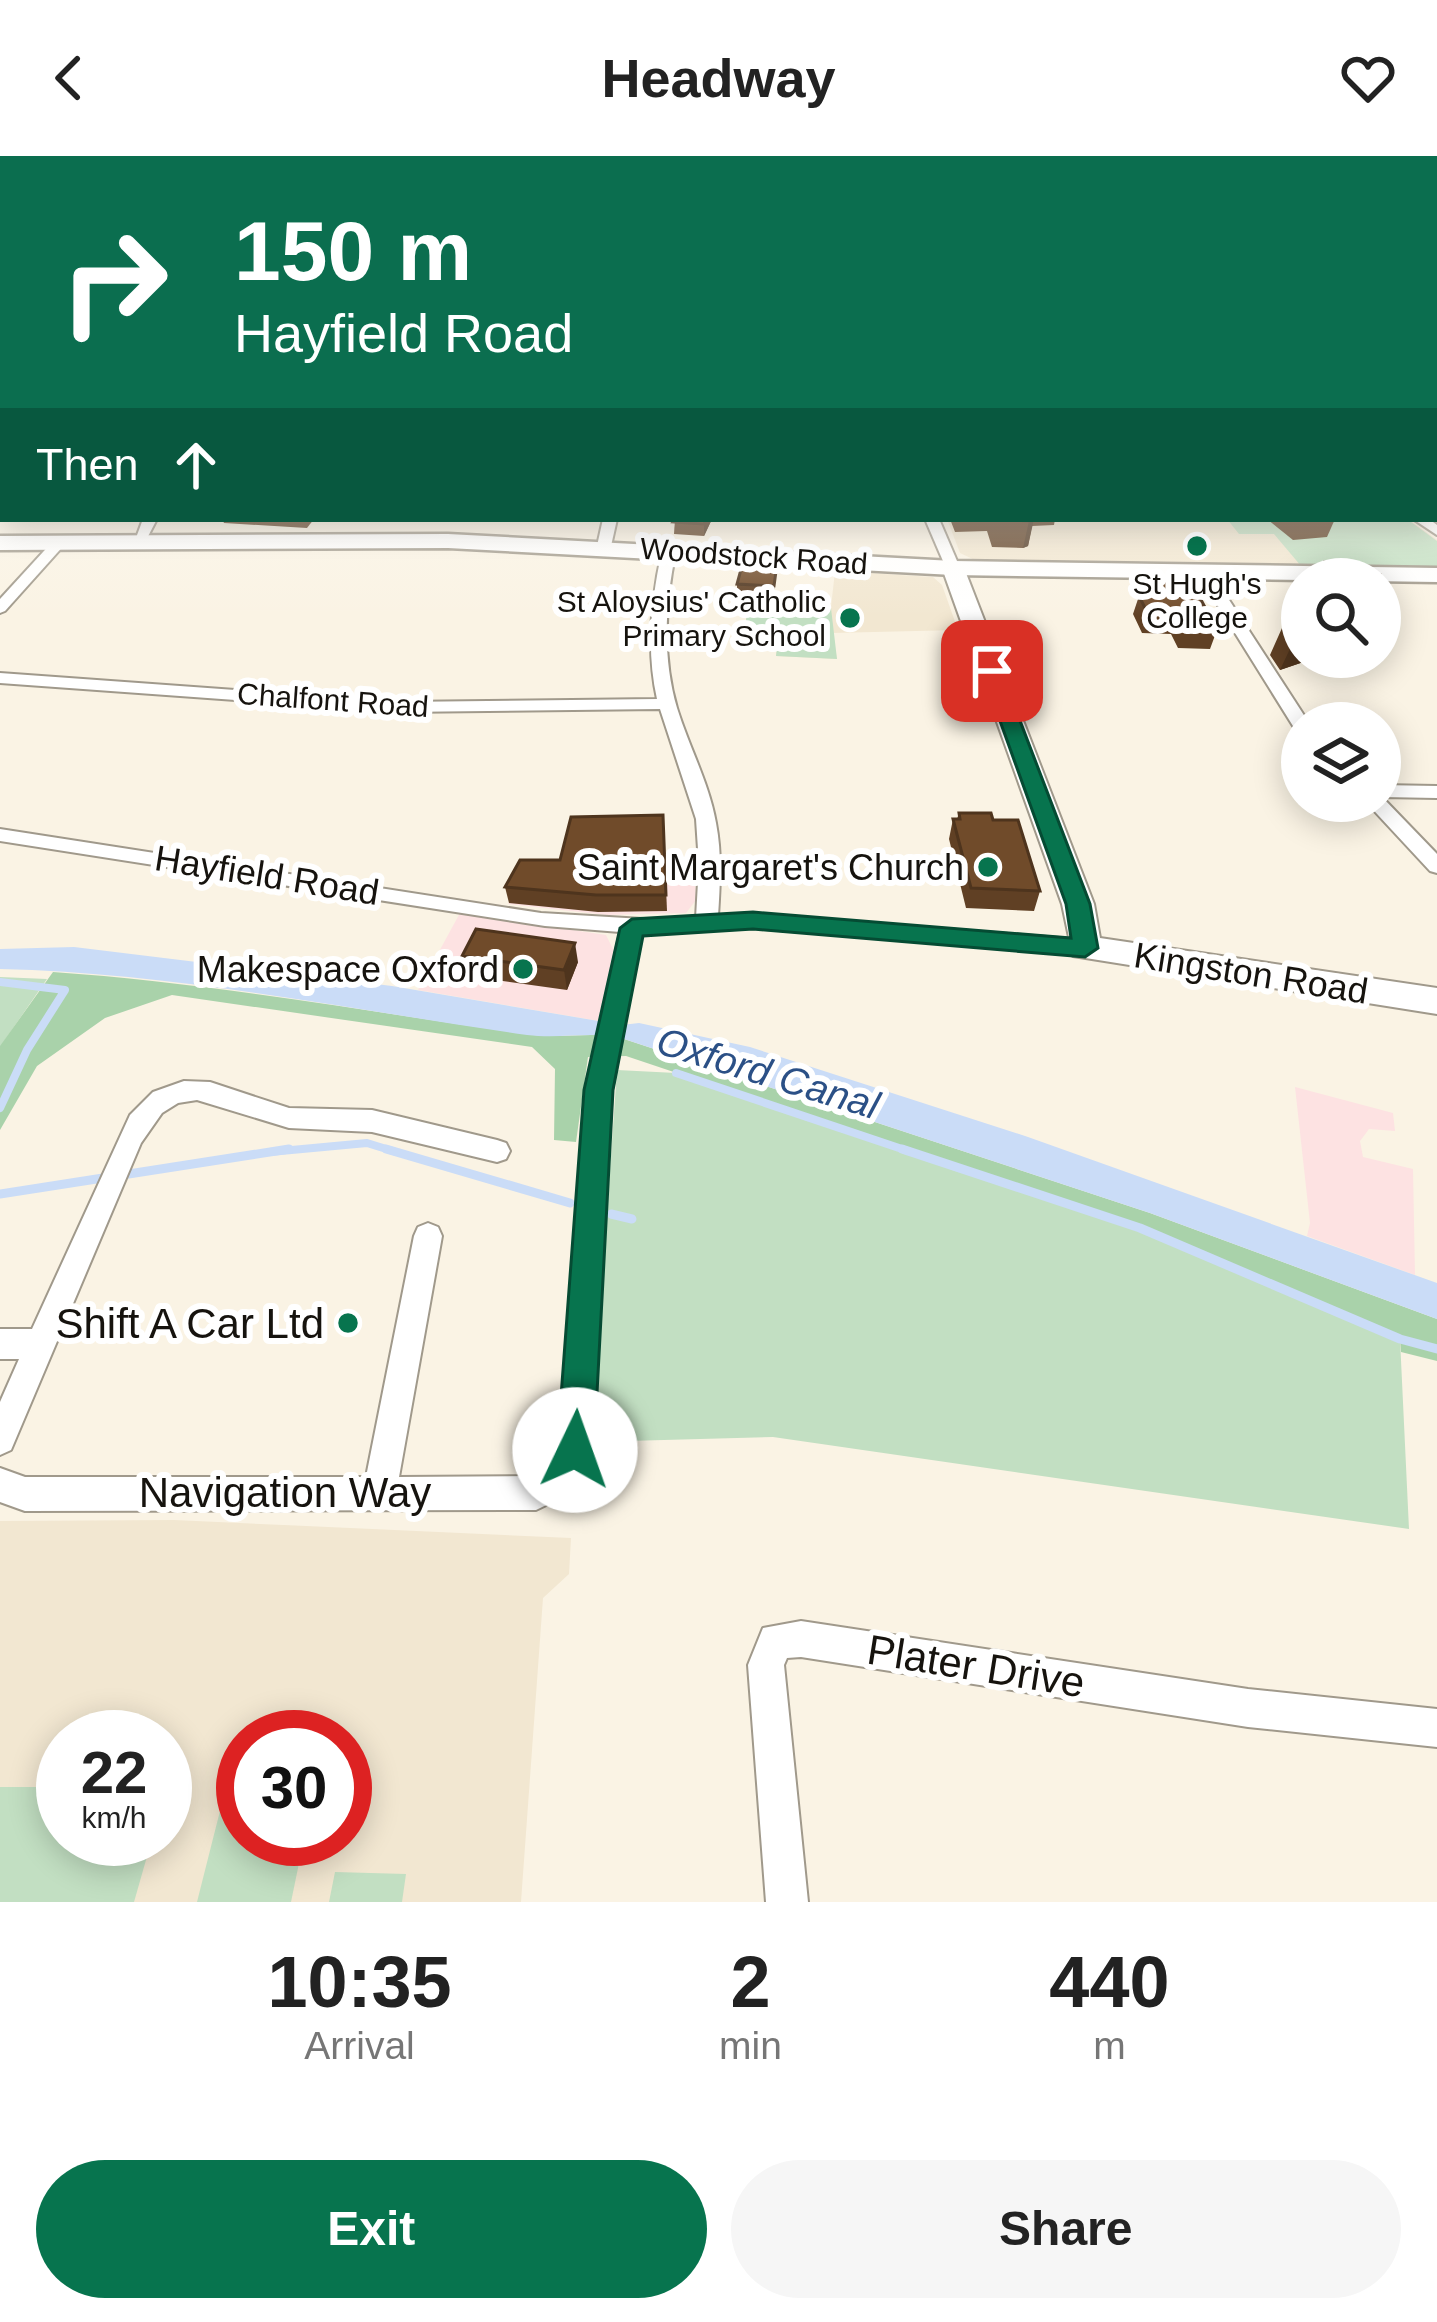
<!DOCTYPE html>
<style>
body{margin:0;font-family:Arial,sans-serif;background:#f6f6f6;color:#222;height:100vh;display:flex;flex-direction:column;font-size:45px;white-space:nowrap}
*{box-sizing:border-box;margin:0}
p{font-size:39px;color:#767676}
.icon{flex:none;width:66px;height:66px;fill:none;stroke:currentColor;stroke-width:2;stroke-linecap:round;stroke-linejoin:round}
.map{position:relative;height:1746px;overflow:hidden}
.side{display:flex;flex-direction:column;background:#fff;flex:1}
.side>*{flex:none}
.banner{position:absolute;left:0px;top:0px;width:1437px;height:366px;box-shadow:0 6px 30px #0003;background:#0b6e4f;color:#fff;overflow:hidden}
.tools{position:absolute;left:1281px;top:402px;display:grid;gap:24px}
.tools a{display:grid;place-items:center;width:120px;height:120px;border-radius:50%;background:#fff;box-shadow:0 6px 30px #0003;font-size:60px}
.speed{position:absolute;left:36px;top:1554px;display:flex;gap:24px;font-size:60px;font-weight:700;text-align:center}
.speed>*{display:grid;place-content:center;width:156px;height:156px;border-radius:50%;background:#fff;box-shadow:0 6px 30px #0003;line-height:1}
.speed small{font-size:30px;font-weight:400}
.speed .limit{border:18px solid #d22;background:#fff;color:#111}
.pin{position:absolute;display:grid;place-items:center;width:102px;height:102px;color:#fff;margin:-51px;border-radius:24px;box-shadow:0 6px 18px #0006}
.me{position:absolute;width:132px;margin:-66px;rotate:3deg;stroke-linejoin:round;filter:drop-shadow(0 0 9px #0008)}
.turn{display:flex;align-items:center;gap:42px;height:252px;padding:0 36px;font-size:54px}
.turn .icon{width:156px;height:156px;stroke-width:2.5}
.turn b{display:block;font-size:84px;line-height:102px}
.then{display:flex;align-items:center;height:114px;padding:0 36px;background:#0003;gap:24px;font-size:45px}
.eta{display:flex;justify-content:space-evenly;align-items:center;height:204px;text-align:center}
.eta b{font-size:72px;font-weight:800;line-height:84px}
.primary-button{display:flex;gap:24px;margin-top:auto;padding:24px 36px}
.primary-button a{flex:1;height:138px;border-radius:72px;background:#07744e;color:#fff;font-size:48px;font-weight:800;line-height:138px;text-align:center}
.primary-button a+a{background:#f6f6f6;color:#222}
header{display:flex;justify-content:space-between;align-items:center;height:156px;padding:0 36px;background:#fff;font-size:54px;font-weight:800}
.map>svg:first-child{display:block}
</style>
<header><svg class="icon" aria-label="back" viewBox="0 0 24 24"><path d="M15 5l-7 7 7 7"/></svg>Headway<svg class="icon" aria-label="heart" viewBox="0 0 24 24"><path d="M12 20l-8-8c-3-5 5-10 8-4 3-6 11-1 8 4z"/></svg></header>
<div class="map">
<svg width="1437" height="1746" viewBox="0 0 1437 1746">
<rect width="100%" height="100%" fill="#faf3e4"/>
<g fill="#fde2e2">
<polygon points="695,720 696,744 686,757 607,759 508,748 523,721"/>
<polygon points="460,757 606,779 616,799 599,865 418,834"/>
<polygon points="1295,931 1393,957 1395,975 1369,973 1360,985 1363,1001 1413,1013 1415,1119 1307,1080 1310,1067"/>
</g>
<g fill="#f2e7d1" fill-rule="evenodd">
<polygon points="947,363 1408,363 1437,384 1437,411 979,406 960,397"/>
<polygon points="835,415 933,421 942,429 958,474 832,477 837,503 776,500 779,474 745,472 748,449 831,451"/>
<path d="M 174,1364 L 571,1382 L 569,1418 L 543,1442 L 521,1746 L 0,1746 L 0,1365 ZM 63,1581 L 165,1581 L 165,1683 L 63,1683 ZM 243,1581 L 345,1581 L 345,1683 L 243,1683 Z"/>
</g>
<g fill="#c2dfc2">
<polygon points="1227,363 1407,363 1437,385 1437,411 1301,410 1274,378 1239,378"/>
<polygon points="748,449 831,452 837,503 776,500 779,474 745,472"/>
<polygon points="0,821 47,823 0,891"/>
<polygon points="617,914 676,917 1140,1072 1400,1183 1409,1373 773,1281 591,1286"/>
<polygon points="0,1631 63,1631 63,1683 152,1683 134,1746 0,1746"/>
<polygon points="223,1643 243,1643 243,1683 304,1683 291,1746 197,1746"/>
<polygon points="335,1716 406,1718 402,1746 329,1746"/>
</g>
<path fill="#a9d2aa" d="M 53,816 C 212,827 369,856 527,878 C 558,883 587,876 618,881 L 1150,1057 L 1437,1163 L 1437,1205 L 1401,1196 L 1400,1182 L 1140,1072 L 626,900 L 588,901 L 576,986 L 554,984 L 555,913 L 532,891 L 172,839 L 105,862 L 37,910 L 0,974 L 0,890 Z"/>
<path fill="#cadcf7" d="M 74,791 L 392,830 L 622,869 L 639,867 L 750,891 L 1028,981 L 1437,1127 L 1437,1163 L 1150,1057 L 618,881 C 587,876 558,883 527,879 C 352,854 177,817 0,813 L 0,793 Z"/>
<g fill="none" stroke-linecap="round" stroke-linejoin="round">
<g stroke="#cadcf7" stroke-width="8">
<polyline points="0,826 65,834 27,894 0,952"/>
<polyline points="676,917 911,996"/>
<polyline points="270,996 367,987 396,996"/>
</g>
<g stroke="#cadcf7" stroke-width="9">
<polyline points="386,993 570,1047"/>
<polyline points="902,993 1140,1072 1400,1183 1437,1193"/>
<polyline points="0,1038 289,993"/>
<polyline points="611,1058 632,1063"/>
</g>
<defs>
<g id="street">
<rect x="1434" y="311" width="3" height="8"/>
<polygon points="143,363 157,363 143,390 133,390"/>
<polygon points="603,363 617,363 611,390 604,394 597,390"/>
<polygon points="925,363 939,363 960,412 958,415 946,412"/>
<polygon points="1413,363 1429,363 1437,369 1437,379"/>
<polygon points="54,384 66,387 5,455 0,457 0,443"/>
<path d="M 669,391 L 676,395 C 665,447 662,501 677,552 C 689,591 709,627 716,667 C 722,698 720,729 718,760 L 753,758 L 1085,784 L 1093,786 L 1096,792 L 1093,798 L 753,772 L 642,778 L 612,934 L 591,1294 C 580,1326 568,1340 536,1354 L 25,1355 L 0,1346 L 0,1312 L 25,1321 L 366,1321 L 414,1080 L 418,1071 L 428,1067 L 438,1071 L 442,1080 L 399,1321 L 532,1320 L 554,1307 L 559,1294 L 586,934 L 620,776 L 545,770 L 0,685 L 0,673 L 541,757 L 660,764 L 696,762 L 699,708 L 696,663 L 660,553 L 400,556 L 0,527 L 0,517 L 400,546 L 657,543 C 646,494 651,444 662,395 Z"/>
<polygon points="1199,413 1209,413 1309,567 1302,567 1302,575 1293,570 1197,416"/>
<polygon points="1380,629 1437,630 1437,642 1382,641 1437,698 1437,717 1430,715 1365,645 1380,645"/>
<polygon points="184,925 210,926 289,952 372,954 497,984 506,987 510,995 506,1003 497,1006 372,976 289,972 197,944 178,947 162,957 141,987 11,1294 0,1299 0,1246 19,1203 0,1203 0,1173 32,1173 130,959 153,936"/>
<polygon points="801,1465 1248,1533 1437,1553 1437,1591 1248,1571 801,1501 787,1502 784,1509 808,1746 766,1746 748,1509 763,1472"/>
</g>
<polygon id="secondary" points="953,405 964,412 1094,748 1100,782 1437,832 1437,858 1073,800 1062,748 942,412"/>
<polygon id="primary" points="448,378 953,405 1437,412 1437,426 953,419 448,392 0,394 0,380"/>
</defs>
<use href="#street" stroke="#a0998b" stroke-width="4"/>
<use href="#secondary" stroke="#a0998b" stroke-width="4"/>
<use href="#primary" stroke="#a0998b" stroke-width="5"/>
<use href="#street" fill="#fff" fill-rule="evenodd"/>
<use href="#secondary" fill="#fff" fill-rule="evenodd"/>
<use href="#primary" fill="#fff" fill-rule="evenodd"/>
</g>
<g fill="#604024">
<polygon points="222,363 314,363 307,372 224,367"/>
<polygon points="675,363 712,363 704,380 674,378"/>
<polygon points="950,363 1055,363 1054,369 1032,370 1028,390 1023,392 992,391 987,375 955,376"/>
<polygon points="1267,363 1335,363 1327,381 1293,384"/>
<polygon points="1326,406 1360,415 1379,423 1319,423"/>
<polygon points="777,408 773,448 737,446 737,428"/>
<polygon points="1150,421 1217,474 1210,493 1178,492 1171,478 1142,477 1133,458 1139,440 1144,439"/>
<polygon points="1302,457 1302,501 1346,501 1342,507 1318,501 1280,514 1270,499 1286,463"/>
<polygon points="959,657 993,664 1040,735 1034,755 966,752 949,683 953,663 957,663"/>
<polygon points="663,659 667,755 598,756 509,747 505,731 560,704"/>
<polygon points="462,800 578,806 567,834 467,820"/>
</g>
<g fill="#4e341d">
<polygon points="706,363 712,363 704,380 704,368"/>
<polygon points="1034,363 1028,390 1023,392 1029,365"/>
<polygon points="1302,476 1302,501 1318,501 1280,514 1297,478"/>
<polygon points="575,787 578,806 567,834 564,814"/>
</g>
<g fill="#704b2a" stroke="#4e341d" stroke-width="3">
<polygon points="675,363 706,363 704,368 673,366"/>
<polygon points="997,363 1033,363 1029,365"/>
<polygon points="1351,405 1360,415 1380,419 1379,423 1340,423 1326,406"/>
<polygon points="743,406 777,408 774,430 737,428"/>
<polygon points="1150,421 1190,423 1217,474 1185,473 1177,459 1148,458 1139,440 1160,440"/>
<polygon points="1302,457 1302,476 1297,478 1286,463"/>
<polygon points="959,657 991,657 993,664 1018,664 1040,735 971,732 953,663 960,663"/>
<polygon points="663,659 666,739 596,739 505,731 520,704 560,704 571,661"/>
<polygon points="476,773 575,787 564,814 462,800"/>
</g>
<linearGradient id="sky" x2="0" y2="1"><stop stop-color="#9cc4ee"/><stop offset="0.47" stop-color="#fdfaf3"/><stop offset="1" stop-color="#fdfaf3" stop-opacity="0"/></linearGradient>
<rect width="1437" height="461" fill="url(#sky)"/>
<polygon fill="#07744e" stroke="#054b33" stroke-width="3" points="992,510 1001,515 1090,748 1098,792 1085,801 753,773 643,780 613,934 594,1294 588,1307 575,1313 562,1307 557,1294 584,934 620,772 632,763 753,756 1071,782 1066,748 982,515"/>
<g fill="#07744e" stroke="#fff" stroke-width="4.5">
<circle cx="1197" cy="390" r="12"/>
<circle cx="850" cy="462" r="12"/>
<circle cx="988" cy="711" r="12"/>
<circle cx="523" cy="813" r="12"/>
<circle cx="348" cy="1167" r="12"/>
</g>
<g text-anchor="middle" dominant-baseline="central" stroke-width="12" stroke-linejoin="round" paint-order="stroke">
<g font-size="30" fill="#16130e" stroke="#fff">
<text transform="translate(754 400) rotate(4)">Woodstock Road</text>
<text transform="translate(333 544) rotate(4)">Chalfont Road</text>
</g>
<g font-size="30" fill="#16130e" stroke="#fff">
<text x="1197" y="427">St Hugh's<tspan x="1197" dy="34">College</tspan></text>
<text x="826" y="445" text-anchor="end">St Aloysius' Catholic<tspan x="826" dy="34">Primary School</tspan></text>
</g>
<g font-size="36" fill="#16130e" stroke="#fff" text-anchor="end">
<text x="964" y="711">Saint Margaret's Church</text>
<text x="499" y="813">Makespace Oxford</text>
</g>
<g font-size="36" fill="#16130e" stroke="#fff">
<text transform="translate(267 719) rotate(9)">Hayfield Road</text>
<text transform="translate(1251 817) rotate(9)">Kingston Road</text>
</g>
<g font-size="39" font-style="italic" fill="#2b5086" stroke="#fff">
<text transform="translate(768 917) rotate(17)">Oxford Canal</text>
</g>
<g font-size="42" fill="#16130e" stroke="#fff" text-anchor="end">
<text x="324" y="1167">Shift A Car Ltd</text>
</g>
<g font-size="42" fill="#16130e" stroke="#fff">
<text x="285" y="1336">Navigation Way</text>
<text transform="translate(976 1510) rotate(9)">Plater Drive</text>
</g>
</g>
</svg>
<div class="tools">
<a><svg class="icon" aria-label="search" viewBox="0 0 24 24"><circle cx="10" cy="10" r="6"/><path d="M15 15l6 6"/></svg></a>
<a><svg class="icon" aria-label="layers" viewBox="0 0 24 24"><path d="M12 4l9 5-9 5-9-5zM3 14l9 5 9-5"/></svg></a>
</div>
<div class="speed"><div>22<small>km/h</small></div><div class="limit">30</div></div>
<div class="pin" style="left:992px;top:515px;background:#d93025"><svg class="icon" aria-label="arrive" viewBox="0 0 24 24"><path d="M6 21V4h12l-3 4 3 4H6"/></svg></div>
<svg class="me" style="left:575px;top:1294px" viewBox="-20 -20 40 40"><circle r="19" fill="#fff"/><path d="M0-13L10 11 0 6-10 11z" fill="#07744e"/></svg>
<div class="banner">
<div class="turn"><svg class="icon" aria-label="right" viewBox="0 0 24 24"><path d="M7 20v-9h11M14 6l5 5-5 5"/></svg><div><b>150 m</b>Hayfield Road</div></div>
<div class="then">Then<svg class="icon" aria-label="ahead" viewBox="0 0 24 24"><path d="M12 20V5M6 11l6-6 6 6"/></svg></div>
</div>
</div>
<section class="side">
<div class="eta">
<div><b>10:35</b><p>Arrival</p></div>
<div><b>2</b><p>min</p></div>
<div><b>440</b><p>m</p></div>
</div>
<div class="primary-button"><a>Exit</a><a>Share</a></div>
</section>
